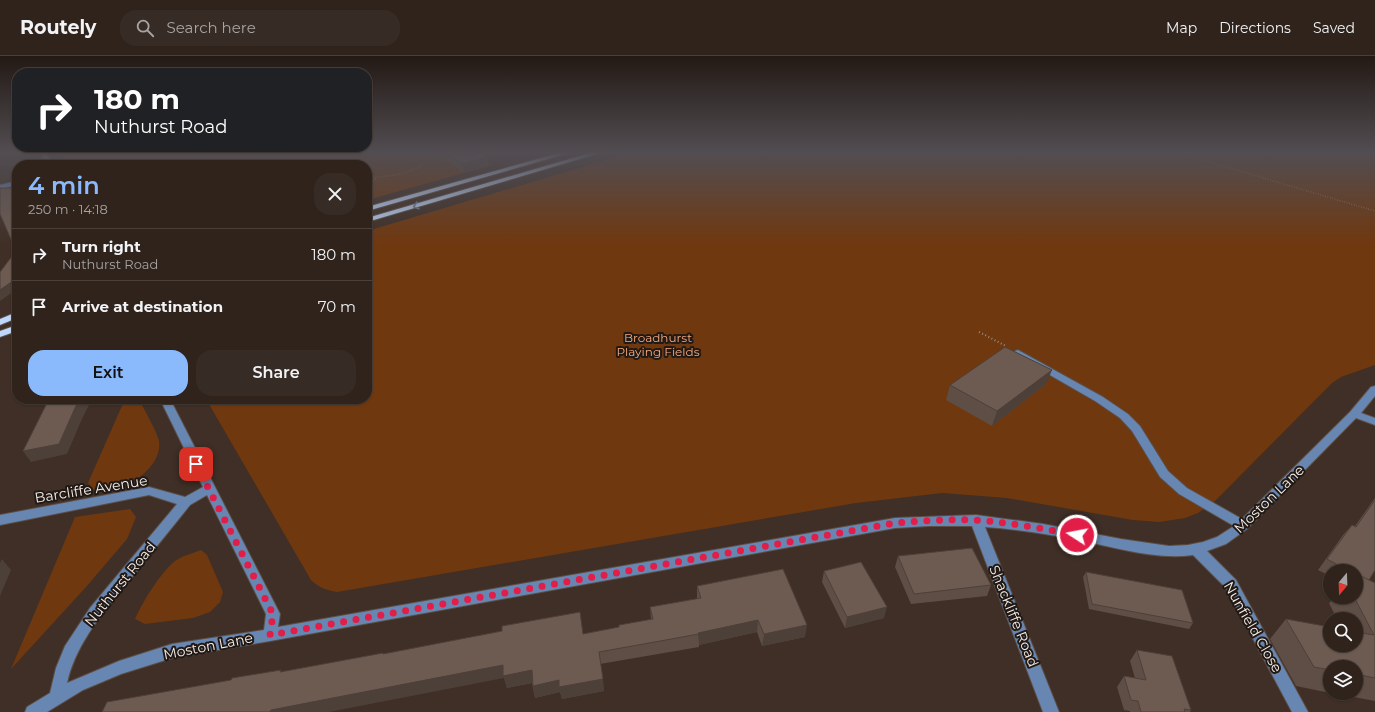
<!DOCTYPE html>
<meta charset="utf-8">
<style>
body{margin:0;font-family:Montserrat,sans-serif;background:#372b25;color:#f1f3f6;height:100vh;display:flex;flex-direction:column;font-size:15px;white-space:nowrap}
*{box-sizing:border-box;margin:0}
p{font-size:13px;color:#a7a4a3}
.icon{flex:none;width:22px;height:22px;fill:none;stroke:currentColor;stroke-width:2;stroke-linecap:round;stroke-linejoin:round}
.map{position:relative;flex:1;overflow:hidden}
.details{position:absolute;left:12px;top:104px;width:360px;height:244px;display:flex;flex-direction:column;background:#2f231c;border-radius:16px;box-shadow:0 1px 3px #0004,0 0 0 1px #4a403b}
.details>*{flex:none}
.banner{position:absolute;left:12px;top:12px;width:360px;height:84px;border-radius:16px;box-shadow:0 1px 3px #0004,0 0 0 1px #4a403b;background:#202124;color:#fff;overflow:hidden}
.needle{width:26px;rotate:199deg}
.controls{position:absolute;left:1323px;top:508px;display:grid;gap:8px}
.controls a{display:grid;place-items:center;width:40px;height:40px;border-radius:50%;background:#2f231c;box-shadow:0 1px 3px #0004,0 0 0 1px #4a403b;font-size:20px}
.pin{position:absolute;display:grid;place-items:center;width:34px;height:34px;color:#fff;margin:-17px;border-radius:8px;box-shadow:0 2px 6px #0006}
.me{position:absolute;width:44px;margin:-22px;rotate:281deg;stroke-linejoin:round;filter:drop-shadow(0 0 3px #0008)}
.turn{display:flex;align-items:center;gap:14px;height:84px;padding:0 16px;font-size:18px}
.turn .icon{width:52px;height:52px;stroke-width:2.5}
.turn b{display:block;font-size:28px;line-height:34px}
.round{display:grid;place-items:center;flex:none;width:42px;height:42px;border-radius:16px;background:#372b25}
.overview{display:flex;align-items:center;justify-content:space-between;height:68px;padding:0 16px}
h1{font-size:24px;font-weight:600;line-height:30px;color:#8abafc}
.primary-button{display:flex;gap:8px;margin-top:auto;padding:8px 16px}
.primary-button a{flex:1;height:46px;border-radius:16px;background:#8abafc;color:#111;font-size:16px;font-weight:600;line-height:46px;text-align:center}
.primary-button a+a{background:#372b25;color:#f1f3f6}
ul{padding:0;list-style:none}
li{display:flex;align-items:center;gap:12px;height:52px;padding:0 16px;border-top:1px solid #4a403b}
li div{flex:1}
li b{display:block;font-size:15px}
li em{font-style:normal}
header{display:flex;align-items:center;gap:24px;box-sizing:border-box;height:56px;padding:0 20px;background:#2f231c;border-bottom:1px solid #4a403b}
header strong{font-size:19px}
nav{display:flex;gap:22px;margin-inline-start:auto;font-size:14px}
.search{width:280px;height:36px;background:#372b25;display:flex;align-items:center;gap:10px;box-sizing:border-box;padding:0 14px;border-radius:16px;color:#a7a4a3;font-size:15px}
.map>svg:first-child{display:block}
</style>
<header>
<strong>Routely</strong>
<div class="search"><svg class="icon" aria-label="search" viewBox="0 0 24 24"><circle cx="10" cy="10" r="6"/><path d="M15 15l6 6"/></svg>Search here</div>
<nav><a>Map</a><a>Directions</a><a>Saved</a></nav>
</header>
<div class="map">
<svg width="1375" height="656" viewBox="0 0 1375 656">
<rect width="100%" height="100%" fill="#3f2f26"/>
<g fill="#70380f">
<polygon points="61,97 474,97 493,109 367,144 367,109 68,109"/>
<path d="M 630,97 L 1375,97 L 1375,309 L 1341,321 L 1332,327 L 1216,444 L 1198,457 L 1185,462 L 1159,466 L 1133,464 L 1007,442 L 942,437 L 856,447 L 337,536 C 327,534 319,532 311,524 L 206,343 L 367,343 L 367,175 Z"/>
<path d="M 125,343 L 139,343 C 144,354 157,375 159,385 C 162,406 140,424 122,430 C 113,433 103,433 94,434 L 88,427 Z"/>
<polygon points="130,453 136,461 127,483 86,531 11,613 75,461"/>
<path d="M 201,494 L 207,499 L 223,536 L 220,546 L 210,556 L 193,562 L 145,568 L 135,563 C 142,547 163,512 178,503 C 185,499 194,497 201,494 Z"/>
</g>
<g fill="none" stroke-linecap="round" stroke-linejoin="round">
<defs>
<g id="minor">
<polygon points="41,97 47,97 51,109 45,109"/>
<polygon points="17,125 17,129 0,133 0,129"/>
<path d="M 1018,294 L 1103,341 L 1128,358 L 1140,370 L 1168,415 L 1187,432 L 1242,463 L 1350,356 L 1371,331 L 1375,330 L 1375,340 L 1361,357 L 1375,362 L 1375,369 L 1356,362 L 1247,473 L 1226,488 L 1207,495 L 1236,524 L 1308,656 L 1292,656 L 1226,532 L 1193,499 C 1156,504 1116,492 1079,484 C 1048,478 1016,473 985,471 L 1059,656 L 1043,656 L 972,470 L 929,470 L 895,472 L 270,585 L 172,602 L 121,618 L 83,634 L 47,656 L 25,656 L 27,651 L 50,637 L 56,612 L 65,590 L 90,552 L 177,448 L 149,439 L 0,469 L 0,459 L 149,431 L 185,441 L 203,431 L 160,343 L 170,343 L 280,558 L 278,571 L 895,462 L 976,459 L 1043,468 L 1121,483 L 1169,490 L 1188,489 L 1203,486 L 1217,481 L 1234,470 L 1179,438 L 1160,421 L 1132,375 L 1120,362 L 1095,345 L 1015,299 L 1013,297 L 1015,295 ZM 207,439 L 266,558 L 264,574 L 172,588 L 119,605 L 67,627 C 76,586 106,553 132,521 C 151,497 171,473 190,449 Z"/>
</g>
<g id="major">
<polygon points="559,97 569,97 367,155 367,151"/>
<polygon points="590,97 600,97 367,166 367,162"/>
<polygon points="17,256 17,262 0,269 0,263"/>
<polygon points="17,269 17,275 0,281 0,275"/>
</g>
</defs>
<use href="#minor" stroke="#5d4e45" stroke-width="2"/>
<use href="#major" stroke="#5d4e45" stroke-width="2"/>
<g stroke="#998c84" stroke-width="1.5" stroke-dasharray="0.5 2" stroke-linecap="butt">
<polyline points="257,97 283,109"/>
<polyline points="1179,97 1375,155"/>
<polyline points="279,106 290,97"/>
<polyline points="173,108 222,97"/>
<polyline points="330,109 333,102 341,97"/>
<path d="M 367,122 C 388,120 422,119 431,97"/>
<polyline points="367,129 377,122"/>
</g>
<polyline stroke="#998c84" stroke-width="2" stroke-dasharray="1 2.5" stroke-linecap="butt" points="979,276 1006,290"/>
<use href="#minor" fill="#6786b1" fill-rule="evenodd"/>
<use href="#major" fill="#bed7fa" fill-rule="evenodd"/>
</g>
<g fill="#5e4e46">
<polygon points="440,97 480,97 487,101 488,109 464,116 440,100"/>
<polygon points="1046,328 992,370 946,344 950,329"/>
<polygon points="1375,442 1375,514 1369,524 1375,527 1375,645 1332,637 1356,637 1356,611 1330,611 1330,637 1296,630 1270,583 1286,563 1356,589 1356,563 1337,563 1329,547 1335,541 1356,541 1356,515 1330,515 1330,520 1318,514 1343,479 1352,469 1355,470"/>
<polygon points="898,500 991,529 987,540 911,548 895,511"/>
<polygon points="824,515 884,562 845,572 822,526"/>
<polygon points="1086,516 1193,567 1189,573 1089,553 1083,521"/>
<polygon points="697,530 805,581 762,590 757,576 699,589 699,591 600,608 604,635 562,643 560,636 535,642 532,627 507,632 504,622 282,616 383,597 383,598 583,578 619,571 651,563 650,551 697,543"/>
<polygon points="1137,594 1191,654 1190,656 1130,656 1130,655 1124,654 1117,631 1124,620 1135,622 1130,605"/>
</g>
<g fill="#4c4039">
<polygon points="487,101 488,109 464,116 462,108"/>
<polygon points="17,222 17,233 0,245 0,234"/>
<polygon points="1052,314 1046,328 992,370 997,355"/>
<polygon points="80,343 92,343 82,363 67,398 31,406 23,395 75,352"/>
<polygon points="2,503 11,514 0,540 0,507"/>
<polygon points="887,551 884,562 845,572 847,561"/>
<polygon points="758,564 757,576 699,589 698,577"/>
<polygon points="807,569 805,581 762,590 764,578"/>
<polygon points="503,609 532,614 535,626 507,632 504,622 329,656 270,656 271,654"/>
<polygon points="603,623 604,635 562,643 560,636 535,642 533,630 559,624"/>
</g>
<g fill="#6d5b51" stroke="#4c4039">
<polygon points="446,97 480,97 487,101 462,108"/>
<polygon points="0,132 15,132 17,135 17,222 0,234 0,216 16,195 0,158"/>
<polygon points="1005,291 1052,314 997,355 950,329"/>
<polygon points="49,343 80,343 75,352 59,388 23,395"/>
<polygon points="1375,444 1375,514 1369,524 1356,519 1356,515 1349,515 1327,503 1352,469 1356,471"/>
<polygon points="972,492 991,529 914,538 898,500"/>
<polygon points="861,506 887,551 847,561 824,515"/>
<polygon points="783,513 807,569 764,578 758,564 698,577 699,578 599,596 603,623 559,631 559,624 533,630 532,614 503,620 503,609 271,654 270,656 102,656 107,646 231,624 232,622 281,614 280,616 383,597 383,598 502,575 502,570 580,556 583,578 619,571 619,569 653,563 650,551 701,542 697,530"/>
<polygon points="1086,516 1182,534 1193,567 1092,548"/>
<polygon points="1357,518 1375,527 1375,622 1356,618 1356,611 1330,611 1330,614 1314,611 1286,563 1330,571 1330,589 1356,589 1356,576 1374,579 1354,541 1356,541"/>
<polygon points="1137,594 1172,600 1191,654 1184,653 1185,656 1141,656 1138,645 1131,644 1124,620 1146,624"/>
</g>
<defs><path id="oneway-chevron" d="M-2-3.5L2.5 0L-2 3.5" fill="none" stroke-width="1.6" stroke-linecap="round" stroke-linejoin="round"/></defs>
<use stroke="#778293" href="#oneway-chevron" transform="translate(416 150) rotate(164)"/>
<linearGradient id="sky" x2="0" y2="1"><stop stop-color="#231a15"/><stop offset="0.51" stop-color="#524d52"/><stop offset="1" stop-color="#524d52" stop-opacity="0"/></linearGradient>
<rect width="1375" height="189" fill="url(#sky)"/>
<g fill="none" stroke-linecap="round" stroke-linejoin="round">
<path stroke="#e11d48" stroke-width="7" stroke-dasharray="0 12.6" d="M 196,408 L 273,558 L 270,579 L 895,467 C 921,465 948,463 974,464 C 1009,466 1043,473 1077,479"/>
</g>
<g text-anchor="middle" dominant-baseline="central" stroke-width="4" stroke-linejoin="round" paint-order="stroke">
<g font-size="12" fill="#f7ab7e" stroke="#211915">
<text x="658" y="281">Broadhurst<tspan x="658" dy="14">Playing Fields</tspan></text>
</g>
<g font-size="14" fill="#f8eee7" stroke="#211915">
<text transform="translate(91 433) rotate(-9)">Barcliffe Avenue</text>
<text transform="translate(1269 443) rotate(-44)">Moston Lane</text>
<text transform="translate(120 528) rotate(-51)">Nuthurst Road</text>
<text transform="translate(1014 560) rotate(68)">Shackliffe Road</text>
<text transform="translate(1253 571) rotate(60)">Nunfield Close</text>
<text transform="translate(208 590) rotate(-11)">Moston Lane</text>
</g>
</g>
</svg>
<div class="controls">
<a><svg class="needle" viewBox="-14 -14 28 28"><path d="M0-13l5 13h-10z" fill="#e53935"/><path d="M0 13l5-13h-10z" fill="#a7a4a3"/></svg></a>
<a><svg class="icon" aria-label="search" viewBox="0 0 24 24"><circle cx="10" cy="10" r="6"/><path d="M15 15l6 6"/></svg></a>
<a><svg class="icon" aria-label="layers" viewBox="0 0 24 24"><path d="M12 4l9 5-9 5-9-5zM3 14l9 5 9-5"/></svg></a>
</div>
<div class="pin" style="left:196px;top:408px;background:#d93025"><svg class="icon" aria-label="arrive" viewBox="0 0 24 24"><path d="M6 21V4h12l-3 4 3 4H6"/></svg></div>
<svg class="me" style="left:1077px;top:479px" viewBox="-20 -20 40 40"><circle r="17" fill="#e11d48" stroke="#fff" stroke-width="3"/><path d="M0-11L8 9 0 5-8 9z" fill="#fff"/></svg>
<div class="banner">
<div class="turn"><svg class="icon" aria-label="right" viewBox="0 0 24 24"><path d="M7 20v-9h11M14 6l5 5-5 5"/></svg><div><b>180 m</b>Nuthurst Road</div></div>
</div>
<section class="details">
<div class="overview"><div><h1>4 min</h1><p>250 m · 14:18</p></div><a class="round"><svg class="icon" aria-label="close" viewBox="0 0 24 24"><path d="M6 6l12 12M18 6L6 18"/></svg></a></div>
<ul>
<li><svg class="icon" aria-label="right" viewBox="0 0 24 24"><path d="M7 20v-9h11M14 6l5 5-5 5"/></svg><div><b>Turn right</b><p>Nuthurst Road</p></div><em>180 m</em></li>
<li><svg class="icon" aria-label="arrive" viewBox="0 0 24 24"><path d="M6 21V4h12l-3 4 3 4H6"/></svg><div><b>Arrive at destination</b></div><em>70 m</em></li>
</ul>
<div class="primary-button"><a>Exit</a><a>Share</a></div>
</section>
</div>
